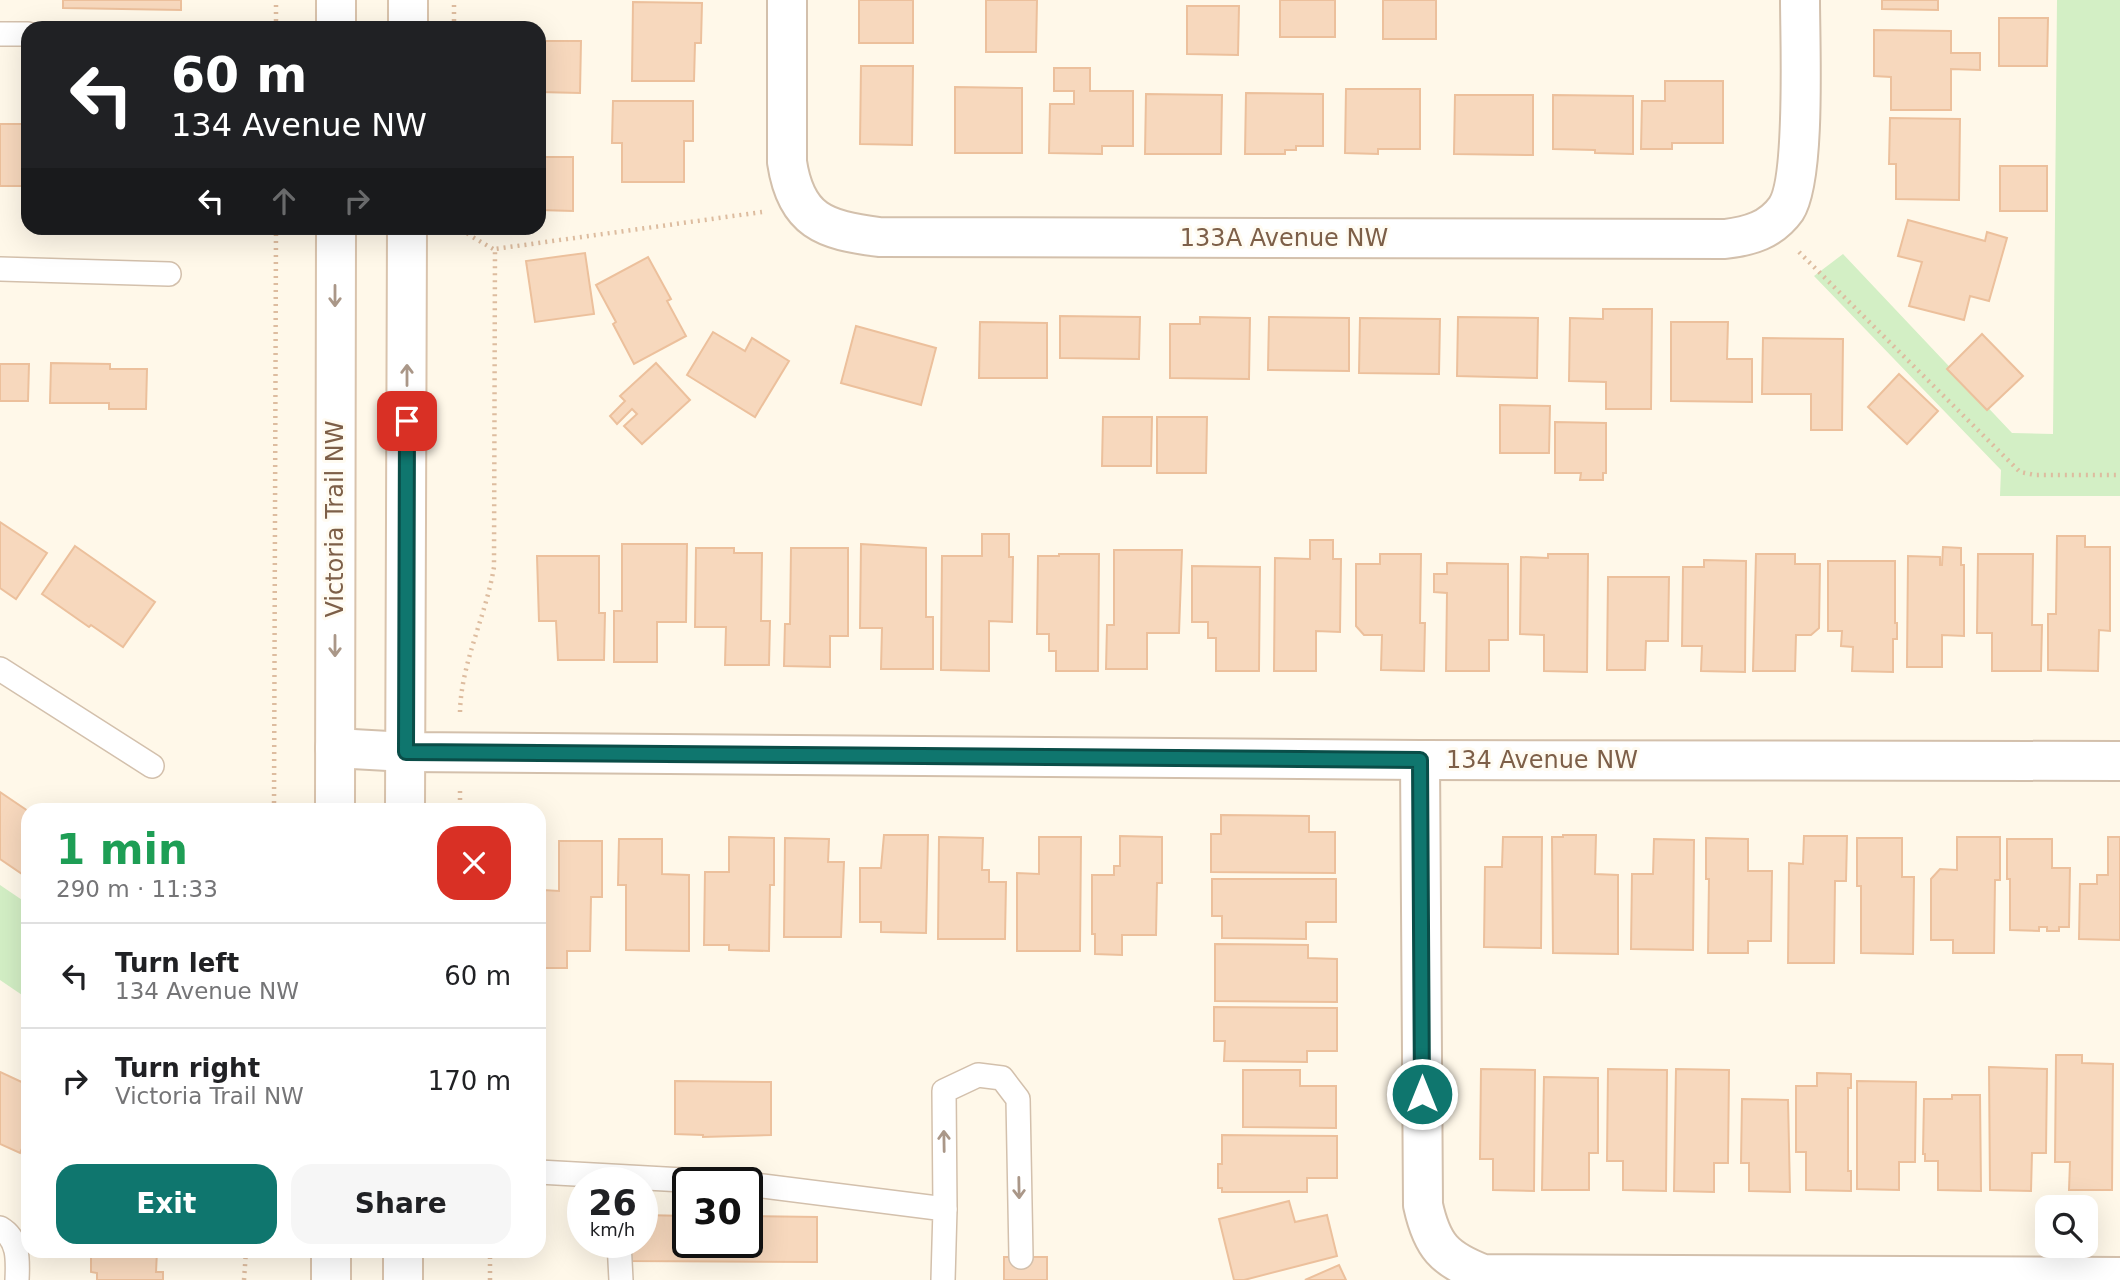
<!DOCTYPE html>
<meta charset="utf-8">
<style>
body{margin:0;font-family:"DejaVu Sans",sans-serif;background:#f6f6f6;color:#202124;height:100vh;display:flex;flex-direction:column;font-size:26px;white-space:nowrap}
*{box-sizing:border-box;margin:0}
p{font-size:23px;color:#757577}
.icon{flex:none;width:38px;height:38px;fill:none;stroke:currentColor;stroke-width:2;stroke-linecap:round;stroke-linejoin:round}
.map{position:relative;flex:1;overflow:hidden}
.drawer{position:absolute;left:21px;top:803px;width:525px;height:455px;display:flex;flex-direction:column;background:#fff;border-radius:21px;box-shadow:0 7px 28px #0002}
.drawer>*{flex:none}
.hud{position:absolute;left:21px;top:21px;width:525px;height:214px;border-radius:21px;box-shadow:0 7px 28px #0002;background:#202124;color:#fff;overflow:hidden}
.fabs{position:absolute;left:2035px;top:1195px;display:grid;gap:14px}
.fabs a{display:grid;place-items:center;width:63px;height:63px;border-radius:14px;background:#fff;box-shadow:0 7px 28px #0002;font-size:35px}
.speed{position:absolute;left:567px;top:1167px;display:flex;gap:14px;font-size:35px;font-weight:700;text-align:center}
.speed>*{display:grid;place-content:center;width:91px;height:91px;border-radius:50%;background:#fff;box-shadow:0 7px 28px #0002;line-height:1}
.speed small{font-size:18px;font-weight:400}
.speed .limit{border:4px solid #111;border-radius:10px;background:#fff;color:#111}
.pin{position:absolute;display:grid;place-items:center;width:60px;height:60px;color:#fff;margin:-30px;border-radius:14px;box-shadow:0 4px 10px #0006}
.me{position:absolute;width:77px;margin:-38px;rotate:0deg;stroke-linejoin:round;filter:drop-shadow(0 0 5px #0008)}
.turn{display:flex;align-items:center;gap:24px;height:147px;padding:0 35px;font-size:32px}
.turn .icon{width:91px;height:91px;stroke-width:2.5}
.turn b{display:block;font-size:49px;line-height:60px}
.lanes{display:flex;align-items:center;height:66px;padding:0 35px;background:#0003;justify-content:center;gap:35px;direction:ltr}
.lanes .off{opacity:.35}
.round{display:grid;place-items:center;flex:none;width:74px;height:74px;border-radius:21px;background:#f6f6f6}
.summary{display:flex;align-items:center;justify-content:space-between;height:119px;padding:0 35px}
h1{font-size:42px;font-weight:700;line-height:52px;color:#1e9e55}
.button{display:flex;gap:14px;margin-top:auto;padding:14px 35px}
.button a{flex:1;height:80px;border-radius:21px;background:#0f766e;color:#fff;font-size:28px;font-weight:700;line-height:80px;text-align:center}
.button a+a{background:#f6f6f6;color:#202124}
ul{padding:0;list-style:none}
li{display:flex;align-items:center;gap:21px;height:105px;padding:0 35px;border-top:2px solid #e0e0e0}
li div{flex:1}
li b{display:block;font-size:26px}
li em{font-style:normal}
.map>svg:first-child{display:block}
</style>
<div class="map">
<svg width="2120" height="1280" viewBox="0 0 2120 1280">
<rect width="100%" height="100%" fill="#fff8e9"/>
<g fill="#d3efc5">
<polygon points="2057,0 2120,0 2120,496 2000,496 2001,470 1814,276 1843,254 2012,433 2053,434"/>
<polygon points="0,885 28,904 28,999 0,980"/>
</g>
<g fill="#f7d8bd" stroke="#ecc09c" stroke-width="2">
<polygon points="63,0 181,0 181,10 63,8"/>
<rect x="859" y="0" width="54" height="43"/>
<polygon points="986,0 1037,0 1036,52 986,52"/>
<rect x="1280" y="0" width="55" height="37"/>
<rect x="1383" y="0" width="53" height="39"/>
<polygon points="1882,0 1938,0 1938,10 1882,9"/>
<polygon points="633,2 702,3 701,43 695,43 694,81 632,81"/>
<polygon points="1187,6 1239,6 1238,55 1187,54"/>
<polygon points="1999,18 2048,18 2047,66 1999,66"/>
<polygon points="1874,30 1951,31 1951,53 1980,53 1980,70 1951,69 1951,110 1891,110 1891,77 1874,76"/>
<polygon points="539,41 581,41 580,93 539,92"/>
<polygon points="861,66 913,66 912,145 860,144"/>
<polygon points="1054,68 1090,68 1090,91 1133,91 1133,146 1102,146 1102,154 1049,153 1050,104 1074,104 1074,91 1054,91"/>
<polygon points="1665,81 1723,81 1723,143 1672,143 1672,149 1641,149 1642,101 1665,101"/>
<polygon points="955,87 1022,88 1022,153 955,153"/>
<polygon points="1346,89 1420,89 1420,149 1378,149 1378,154 1345,153"/>
<polygon points="1246,93 1323,94 1323,146 1296,146 1296,150 1285,150 1285,154 1245,154"/>
<polygon points="1146,94 1222,95 1221,154 1145,154"/>
<polygon points="1455,95 1533,95 1533,155 1454,154"/>
<polygon points="1553,95 1633,96 1633,154 1595,153 1595,150 1553,149"/>
<polygon points="613,101 693,101 693,141 684,141 684,182 622,182 622,143 612,143"/>
<polygon points="1890,118 1960,119 1959,200 1896,199 1896,164 1889,164"/>
<rect x="0" y="124" width="28" height="62"/>
<polygon points="539,157 573,157 573,211 539,210"/>
<rect x="2000" y="166" width="47" height="45"/>
<polygon points="1908,220 1985,241 1987,232 2007,238 1989,301 1970,296 1964,320 1909,306 1922,262 1898,256"/>
<polygon points="585,253 594,314 535,322 526,261"/>
<polygon points="648,257 671,299 667,301 686,336 634,364 613,324 616,322 596,285"/>
<polygon points="1603,309 1652,309 1651,409 1606,409 1606,382 1569,381 1570,318 1603,319"/>
<polygon points="1060,316 1140,317 1139,359 1060,358"/>
<polygon points="1200,317 1250,318 1249,379 1170,378 1170,324 1200,324"/>
<polygon points="1269,317 1349,318 1349,371 1268,370"/>
<polygon points="1458,317 1538,318 1537,378 1457,376"/>
<polygon points="1360,318 1440,319 1439,374 1359,373"/>
<polygon points="980,322 1047,323 1047,378 979,378"/>
<polygon points="1671,322 1728,322 1727,359 1752,359 1752,402 1671,401"/>
<polygon points="856,326 936,348 921,405 841,383"/>
<polygon points="713,332 745,351 752,338 789,361 755,417 687,375"/>
<polygon points="1982,334 2023,376 1987,410 1947,369"/>
<polygon points="1763,338 1843,339 1842,430 1811,430 1811,394 1762,394"/>
<polygon points="51,363 110,364 110,369 147,369 146,409 109,409 109,403 50,403"/>
<polygon points="656,363 690,400 642,444 624,426 637,414 632,409 617,424 610,416 625,401 620,396"/>
<polygon points="0,364 29,364 28,401 0,401"/>
<polygon points="1899,374 1938,411 1907,444 1868,407"/>
<polygon points="1500,405 1550,406 1549,453 1500,453"/>
<polygon points="1103,417 1152,417 1151,466 1102,466"/>
<polygon points="1157,417 1207,417 1206,473 1157,473"/>
<polygon points="1555,422 1606,423 1606,473 1603,473 1603,480 1580,480 1581,473 1555,473"/>
<polygon points="0,522 47,553 16,599 0,588"/>
<polygon points="982,534 1009,534 1009,557 1013,557 1012,622 989,621 989,671 941,670 942,556 982,556"/>
<polygon points="2057,536 2085,536 2085,547 2110,547 2110,631 2099,630 2098,671 2048,670 2048,614 2056,614"/>
<polygon points="1310,540 1333,540 1333,559 1341,559 1340,632 1316,631 1316,671 1274,671 1275,558 1310,559"/>
<polygon points="622,544 687,544 686,622 657,622 657,662 614,662 614,611 622,611"/>
<polygon points="861,544 926,548 926,617 933,617 933,669 881,669 882,628 860,628"/>
<polygon points="75,546 155,602 123,647 91,625 89,627 42,594"/>
<polygon points="1943,547 1961,548 1961,565 1964,565 1964,636 1942,635 1942,667 1907,667 1908,556 1940,557 1940,565 1942,565"/>
<polygon points="696,548 734,548 734,553 762,553 761,621 770,621 769,665 725,665 726,627 695,627"/>
<polygon points="791,548 848,548 848,636 830,636 830,667 784,666 785,624 790,624"/>
<polygon points="1114,550 1182,550 1179,633 1147,633 1147,669 1106,669 1107,625 1114,625"/>
<polygon points="1059,554 1099,554 1098,671 1056,671 1056,651 1049,651 1049,634 1037,634 1038,556 1059,556"/>
<polygon points="1380,554 1421,554 1420,623 1425,623 1424,671 1381,670 1382,635 1364,635 1356,626 1356,564 1380,564"/>
<polygon points="1548,554 1588,554 1587,672 1544,671 1544,635 1520,634 1521,557 1548,558"/>
<polygon points="1756,554 1795,554 1795,564 1820,564 1819,628 1811,635 1796,635 1795,671 1753,671"/>
<polygon points="1978,554 2033,554 2032,625 2042,625 2041,671 1992,671 1992,633 1977,633"/>
<polygon points="537,556 599,556 599,613 605,613 604,660 558,660 556,621 539,621"/>
<polygon points="1704,560 1746,561 1745,672 1701,671 1702,646 1682,646 1683,567 1704,567"/>
<polygon points="1828,561 1895,561 1895,623 1897,623 1897,639 1893,639 1893,672 1852,671 1853,647 1841,646 1842,631 1828,631"/>
<polygon points="1447,563 1508,564 1508,640 1489,640 1489,671 1446,671 1447,593 1434,592 1434,574 1447,574"/>
<polygon points="1192,566 1260,567 1259,671 1216,671 1216,638 1208,638 1208,622 1192,622"/>
<polygon points="1608,577 1669,577 1668,641 1646,641 1645,670 1607,670"/>
<polygon points="0,792 28,811 28,878 0,859"/>
<polygon points="1221,815 1309,816 1309,832 1335,832 1335,873 1211,872 1211,834 1221,834"/>
<polygon points="884,835 928,835 926,933 881,932 881,922 860,922 860,868 881,868"/>
<polygon points="1563,835 1596,835 1595,874 1618,875 1618,954 1553,953 1552,837 1563,837"/>
<polygon points="1120,836 1162,837 1162,883 1157,883 1156,935 1122,935 1122,955 1095,954 1095,934 1092,934 1092,875 1114,875 1114,866 1120,866"/>
<polygon points="1804,836 1847,836 1846,881 1835,881 1834,963 1788,963 1789,863 1803,864"/>
<polygon points="729,837 774,838 774,885 770,885 769,951 729,950 729,945 704,945 705,872 729,872"/>
<polygon points="939,837 983,838 982,870 989,870 989,882 1006,882 1005,939 938,939"/>
<polygon points="1039,837 1081,837 1080,951 1017,951 1017,873 1039,874"/>
<polygon points="1503,837 1542,837 1541,948 1484,947 1485,867 1502,867"/>
<polygon points="1957,837 2000,837 2000,880 1995,880 1994,953 1953,953 1953,940 1931,940 1931,879 1940,869 1957,870"/>
<polygon points="2108,837 2120,837 2120,940 2079,939 2080,884 2097,884 2097,875 2108,875"/>
<polygon points="785,838 829,839 828,862 844,862 841,937 784,937"/>
<polygon points="1706,838 1748,839 1748,871 1772,871 1771,941 1748,941 1748,953 1708,953 1709,879 1706,879"/>
<polygon points="1857,838 1902,838 1902,877 1914,877 1913,954 1861,953 1861,886 1857,886"/>
<polygon points="619,839 662,839 662,874 689,875 689,951 626,950 626,885 618,885"/>
<polygon points="1654,839 1694,840 1693,950 1631,949 1632,874 1653,874"/>
<polygon points="2007,839 2052,839 2052,868 2070,868 2069,927 2059,927 2059,931 2047,931 2047,927 2039,927 2039,931 2010,930 2010,879 2007,879"/>
<polygon points="559,841 602,841 602,897 591,897 590,951 567,951 567,968 545,968 545,951 542,951 543,890 559,891"/>
<polygon points="1212,879 1336,879 1336,922 1306,922 1306,939 1222,938 1222,916 1212,916"/>
<polygon points="1215,944 1308,945 1308,958 1337,959 1337,1002 1215,1001"/>
<polygon points="1214,1007 1337,1008 1337,1051 1307,1051 1307,1062 1224,1061 1225,1041 1214,1041"/>
<polygon points="2056,1055 2082,1055 2082,1063 2113,1064 2112,1190 2069,1190 2070,1162 2055,1162"/>
<polygon points="1989,1067 2047,1069 2046,1153 2032,1153 2031,1191 1990,1190"/>
<polygon points="1481,1069 1535,1070 1534,1191 1493,1190 1493,1159 1480,1159"/>
<polygon points="1608,1069 1667,1070 1666,1191 1623,1190 1623,1161 1607,1161"/>
<polygon points="1676,1069 1729,1070 1728,1163 1714,1163 1714,1192 1674,1191"/>
<polygon points="1243,1070 1300,1070 1300,1086 1336,1086 1336,1128 1243,1127"/>
<polygon points="0,1072 28,1085 28,1146 24,1144 20,1153 0,1144"/>
<polygon points="1817,1073 1851,1074 1851,1088 1848,1088 1848,1171 1851,1171 1851,1191 1806,1190 1806,1152 1796,1152 1796,1086 1817,1086"/>
<polygon points="1544,1077 1598,1078 1598,1153 1589,1153 1589,1190 1542,1190"/>
<polygon points="675,1081 771,1082 771,1135 703,1137 703,1135 675,1134"/>
<polygon points="1857,1081 1916,1082 1915,1162 1899,1162 1899,1190 1857,1189"/>
<polygon points="1952,1095 1980,1095 1981,1191 1938,1190 1938,1161 1925,1161 1925,1154 1923,1154 1924,1099 1952,1099"/>
<polygon points="1742,1099 1788,1100 1790,1192 1749,1191 1749,1163 1741,1163"/>
<polygon points="1222,1135 1337,1136 1337,1178 1307,1178 1307,1192 1222,1192 1222,1188 1218,1188 1218,1164 1222,1164"/>
<polygon points="1289,1201 1295,1222 1327,1215 1337,1256 1244,1280 1234,1280 1219,1219"/>
<polygon points="642,1215 688,1216 688,1242 747,1242 747,1216 817,1217 817,1262 626,1261 627,1242 642,1242"/>
<polygon points="91,1251 157,1251 156,1272 163,1272 163,1280 97,1280 97,1273 91,1272"/>
<rect x="1004" y="1257" width="43" height="23"/>
<polygon points="1339,1265 1346,1280 1305,1280"/>
</g>
<g fill="none" stroke-linecap="round" stroke-linejoin="round">
<defs>
<g id="lane">
<polyline points="0,34 28,34"/>
<polyline points="0,269 169,274"/>
<polyline points="0,669 152,766"/>
<polyline points="539,1172 737,1183"/>
<polyline points="747,1184 945,1209 943,1280"/>
<polyline points="945,1209 944,1091 978,1075 1002,1078 1018,1099 1021,1257"/>
<path d="M 0,1228 C 19,1239 18,1260 17,1280"/>
<polyline points="619,1242 621,1280"/>
</g>
<g id="street">
<path d="M 787,0 L 787,162 C 796,221 824,230 879,237 L 1725,239 C 1750,236 1771,230 1786,209 C 1806,179 1800,42 1800,0"/>
<polyline points="335,748 406,752 1420,760 2120,761"/>
<path d="M 1420,760 L 1423,1205 C 1432,1246 1444,1259 1483,1274 L 2120,1277"/>
</g>
<g id="secondary">
<polyline points="336,28 336,0"/>
<polyline points="408,28 408,0"/>
<polyline points="335,810 336,228"/>
<polyline points="405,810 407,228"/>
<polyline points="403,1251 403,1280"/>
<polyline points="331,1280 331,1251"/>
</g>
</defs>
<use href="#lane" stroke="#d3c0ac" stroke-width="26"/>
<use href="#street" stroke="#d3c0ac" stroke-width="42"/>
<use href="#secondary" stroke="#d9c3ac" stroke-width="42"/>
<g stroke="#ddbc9f" stroke-width="4.5" stroke-dasharray="2 5" stroke-linecap="butt">
<polyline points="276,28 276,0"/>
<polyline points="454,28 454,0"/>
<polyline points="463,228 469,235 495,250"/>
<polyline points="1799,252 2020,472 2035,475 2120,475"/>
<path d="M 460,712 C 461,663 486,616 494,567 L 495,249 L 762,212"/>
<polyline points="460,791 460,810"/>
<polyline points="274,810 276,228"/>
<polyline points="244,1280 246,1251"/>
<polyline points="490,1280 490,1251"/>
</g>
<use href="#lane" stroke="#fff" stroke-width="23"/>
<use href="#street" stroke="#fff" stroke-width="38"/>
<use href="#secondary" stroke="#fff" stroke-width="38"/>
</g>
<defs><path id="oneway-shaft" d="M-6 0H5M1.5-3L5.5 0L1.5 3" fill="none" stroke-width="1.6" stroke-linecap="round" stroke-linejoin="round" transform="scale(1.75)"/></defs>
<g stroke="#aa9788">
<use href="#oneway-shaft" transform="translate(335 296) rotate(90)"/>
<use href="#oneway-shaft" transform="translate(407 375) rotate(-90)"/>
<use href="#oneway-shaft" transform="translate(335 646) rotate(90)"/>
<use href="#oneway-shaft" transform="translate(944 1141) rotate(-91)"/>
<use href="#oneway-shaft" transform="translate(1019 1188) rotate(89)"/>
</g>
<g fill="none" stroke-linecap="round" stroke-linejoin="round">
<defs>
<polyline id="route" points="407,421 406,752 1420,760 1422,1094"/>
</defs>
<use href="#route" stroke="#0a4d48" stroke-width="18"/>
<use href="#route" stroke="#0f766e" stroke-width="12"/>
</g>
<g text-anchor="middle" dominant-baseline="central" stroke-width="6" stroke-linejoin="round" paint-order="stroke">
<g font-size="24" fill="#7d5f48" stroke="#fffbf1">
<text x="1284" y="238">133A Avenue NW</text>
<text transform="translate(335 519) rotate(-90)">Victoria Trail NW</text>
<text x="1542" y="760">134 Avenue NW</text>
</g>
</g>
</svg>
<div class="fabs">
<a><svg class="icon" aria-label="search" viewBox="0 0 24 24"><circle cx="10" cy="10" r="6"/><path d="M15 15l6 6"/></svg></a>
</div>
<div class="speed"><div>26<small>km/h</small></div><div class="limit">30</div></div>
<div class="pin" style="left:407px;top:421px;background:#d93025"><svg class="icon" aria-label="arrive" viewBox="0 0 24 24"><path d="M6 21V4h12l-3 4 3 4H6"/></svg></div>
<svg class="me" style="left:1422px;top:1094px" viewBox="-20 -20 40 40"><circle r="17" fill="#0f766e" stroke="#fff" stroke-width="3"/><path d="M0-11L8 9 0 5-8 9z" fill="#fff"/></svg>
<div class="hud">
<div class="turn"><svg class="icon" aria-label="left" viewBox="0 0 24 24"><path d="M17 20v-9H6M10 6l-5 5 5 5"/></svg><div><b>60 m</b>134 Avenue NW</div></div>
<div class="lanes"><svg class="icon" aria-label="left" viewBox="0 0 24 24"><path d="M17 20v-9H6M10 6l-5 5 5 5"/></svg><svg class="icon off" aria-label="ahead" viewBox="0 0 24 24"><path d="M12 20V5M6 11l6-6 6 6"/></svg><svg class="icon off" aria-label="right" viewBox="0 0 24 24"><path d="M7 20v-9h11M14 6l5 5-5 5"/></svg></div>
</div>
<section class="drawer">
<div class="summary"><div><h1>1 min</h1><p>290 m · 11:33</p></div><a class="round" style="background:#d93025;color:#fff"><svg class="icon" aria-label="close" viewBox="0 0 24 24"><path d="M6 6l12 12M18 6L6 18"/></svg></a></div>
<ul>
<li><svg class="icon" aria-label="left" viewBox="0 0 24 24"><path d="M17 20v-9H6M10 6l-5 5 5 5"/></svg><div><b>Turn left</b><p>134 Avenue NW</p></div><em>60 m</em></li>
<li><svg class="icon" aria-label="right" viewBox="0 0 24 24"><path d="M7 20v-9h11M14 6l5 5-5 5"/></svg><div><b>Turn right</b><p>Victoria Trail NW</p></div><em>170 m</em></li>
</ul>
<div class="button"><a>Exit</a><a>Share</a></div>
</section>
</div>
